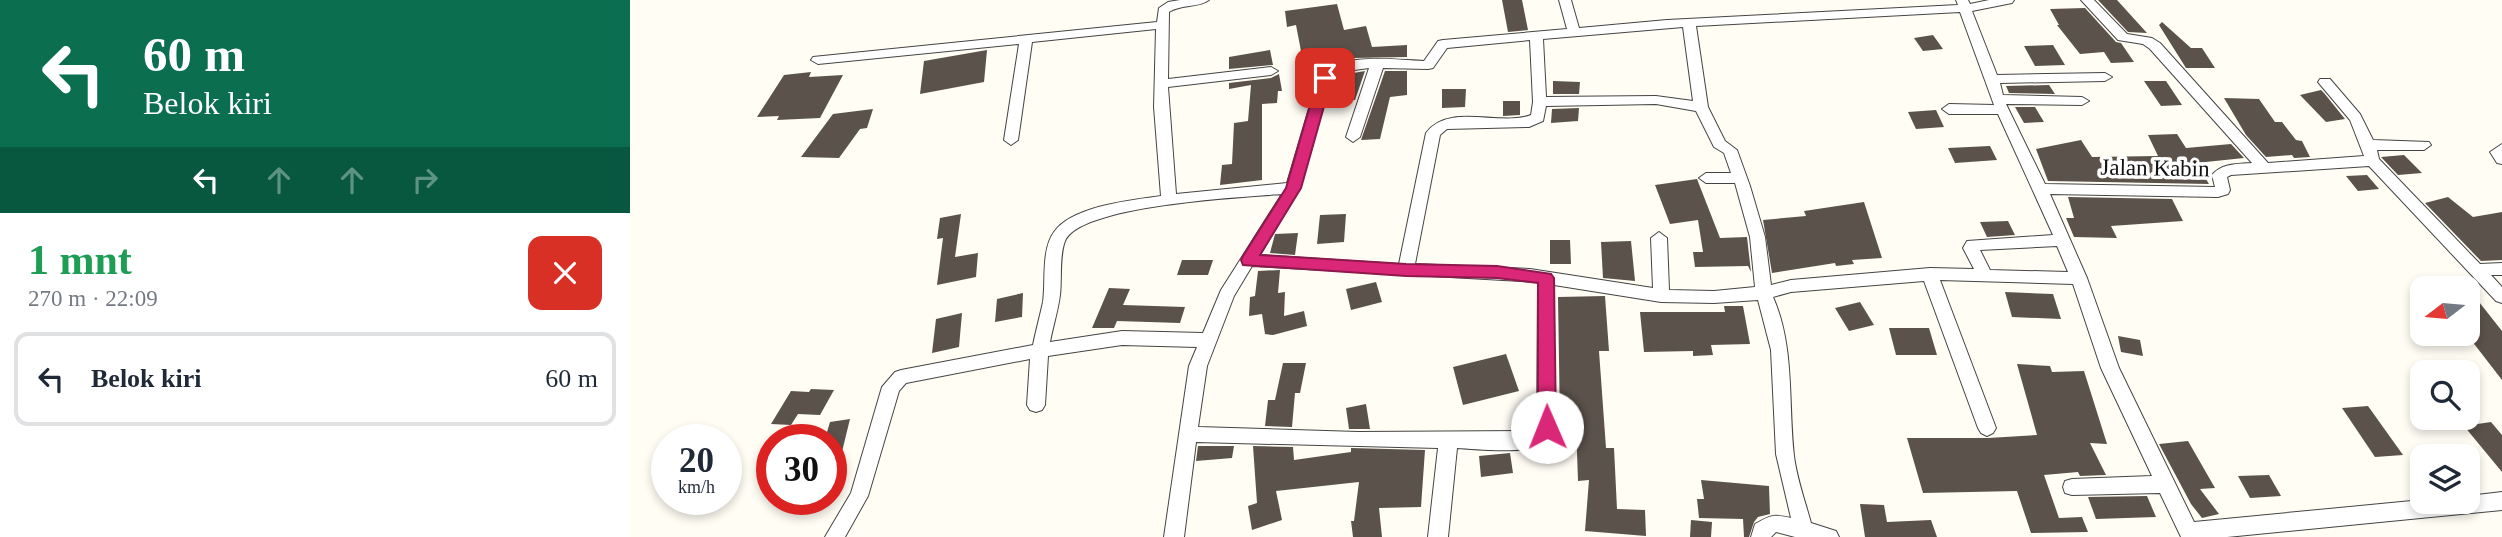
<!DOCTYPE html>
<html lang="id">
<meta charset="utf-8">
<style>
body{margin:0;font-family:"Times New Roman",serif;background:#f6f6f7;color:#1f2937;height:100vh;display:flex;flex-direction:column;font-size:26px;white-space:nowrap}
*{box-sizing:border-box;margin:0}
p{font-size:23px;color:#747a83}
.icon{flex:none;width:38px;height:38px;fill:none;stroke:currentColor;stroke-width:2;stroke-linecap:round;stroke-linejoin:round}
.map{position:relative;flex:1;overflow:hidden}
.panel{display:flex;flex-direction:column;background:#fff;width:630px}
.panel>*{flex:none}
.guide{background:#0b6e4f;color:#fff;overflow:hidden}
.needle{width:46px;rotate:254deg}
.fabs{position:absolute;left:1780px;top:276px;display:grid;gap:14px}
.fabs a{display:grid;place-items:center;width:70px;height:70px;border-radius:14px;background:#fff;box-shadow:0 4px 10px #0003;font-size:35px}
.speed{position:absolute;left:21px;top:424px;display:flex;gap:14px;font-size:35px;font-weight:700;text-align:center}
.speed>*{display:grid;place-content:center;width:91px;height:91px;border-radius:50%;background:#fff;box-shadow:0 4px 10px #0003;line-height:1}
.speed small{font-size:18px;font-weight:400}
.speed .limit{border:10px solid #d22;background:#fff;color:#111}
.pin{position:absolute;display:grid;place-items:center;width:60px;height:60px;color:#fff;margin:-30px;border-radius:14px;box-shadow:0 4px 10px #0006}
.me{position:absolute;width:77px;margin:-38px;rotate:359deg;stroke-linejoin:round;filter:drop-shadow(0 0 5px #0008)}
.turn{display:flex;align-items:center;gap:24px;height:147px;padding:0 28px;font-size:32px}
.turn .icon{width:91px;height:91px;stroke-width:2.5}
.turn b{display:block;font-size:49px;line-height:60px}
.lanes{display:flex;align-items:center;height:66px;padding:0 28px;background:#0003;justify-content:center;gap:35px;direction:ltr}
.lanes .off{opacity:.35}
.round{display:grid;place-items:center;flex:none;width:74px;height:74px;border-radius:14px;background:#f6f6f7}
.summary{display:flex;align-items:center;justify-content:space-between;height:119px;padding:0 28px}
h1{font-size:42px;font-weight:800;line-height:52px;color:#1e9e55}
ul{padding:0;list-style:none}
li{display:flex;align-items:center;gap:21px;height:94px;margin:0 14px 10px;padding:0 14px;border:4px solid #e0e1e3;border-radius:14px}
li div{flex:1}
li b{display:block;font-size:26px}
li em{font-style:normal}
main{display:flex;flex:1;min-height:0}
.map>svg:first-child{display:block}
</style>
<main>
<section class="panel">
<div class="guide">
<div class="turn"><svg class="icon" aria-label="left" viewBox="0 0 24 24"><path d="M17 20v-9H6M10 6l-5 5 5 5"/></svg><div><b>60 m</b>Belok kiri</div></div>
<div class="lanes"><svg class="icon" aria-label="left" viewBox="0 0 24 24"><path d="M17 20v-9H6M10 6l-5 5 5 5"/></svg><svg class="icon off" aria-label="ahead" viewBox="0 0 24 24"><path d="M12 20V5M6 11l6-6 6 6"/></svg><svg class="icon off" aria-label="ahead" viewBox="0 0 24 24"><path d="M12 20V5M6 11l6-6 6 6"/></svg><svg class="icon off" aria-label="right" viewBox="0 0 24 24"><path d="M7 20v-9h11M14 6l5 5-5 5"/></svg></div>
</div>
<div class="summary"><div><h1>1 mnt</h1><p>270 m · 22:09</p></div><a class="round" style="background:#d93025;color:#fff"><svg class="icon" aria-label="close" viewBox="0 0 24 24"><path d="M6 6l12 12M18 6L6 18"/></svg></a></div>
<ul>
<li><svg class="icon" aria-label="left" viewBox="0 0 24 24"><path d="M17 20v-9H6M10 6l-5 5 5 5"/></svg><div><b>Belok kiri</b></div><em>60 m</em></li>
</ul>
</section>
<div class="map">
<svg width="1872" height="537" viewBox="0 0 1872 537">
<rect width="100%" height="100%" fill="#fffdf4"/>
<g fill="#5b524b">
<polygon points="872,0 892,0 898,30 878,32"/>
<polygon points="1468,0 1487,0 1517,33 1498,32"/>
<polygon points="707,4 714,30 736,26 742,47 777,45 777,57 723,58 697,67 686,76 676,77 666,25 657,27 655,11"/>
<polygon points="1455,8 1486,42 1491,43 1504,62 1481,63 1474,52 1450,54 1427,25 1429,25 1420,9"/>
<polygon points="1532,22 1561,48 1572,48 1585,68 1556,68 1529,25"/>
<polygon points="1303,35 1313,49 1293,51 1284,38"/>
<polygon points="1423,45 1435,65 1405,66 1394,46"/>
<polygon points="357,50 354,82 290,94 294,61"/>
<polygon points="640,50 643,65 599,69 599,57"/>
<polygon points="735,71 725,100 697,102 703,82 718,74"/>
<polygon points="755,71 777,71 777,95 760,97 750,139 731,140"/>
<polygon points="181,72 179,77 213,75 190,118 147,120 149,116 127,117 154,75"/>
<polygon points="649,74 652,91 648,91 647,103 632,104 632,180 590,185 592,165 602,164 604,123 618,121 621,85 599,89 599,83 641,78"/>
<polygon points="923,81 950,82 949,94 923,94"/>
<polygon points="1514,81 1536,81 1552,105 1531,106"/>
<polygon points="1419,85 1425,94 1379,93 1376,86"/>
<polygon points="812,89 836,89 835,107 812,108"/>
<polygon points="1691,90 1694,93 1715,119 1696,122 1670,95"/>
<polygon points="1594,98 1629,99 1645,122 1652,122 1666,140 1672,141 1680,157 1664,158 1662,155 1636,157 1616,135"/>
<polygon points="873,101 890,101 890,115 873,116"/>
<polygon points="1385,107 1405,107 1414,122 1394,123"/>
<polygon points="949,108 948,121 921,123 922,109"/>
<polygon points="243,109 237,128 230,129 209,158 171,157 203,114"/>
<polygon points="1306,110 1314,127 1286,129 1278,112"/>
<polygon points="1547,134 1556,148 1601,144 1614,158 1566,163 1579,184 1418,181 1406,149 1451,140 1462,157 1528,156 1518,135"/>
<polygon points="1360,146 1367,160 1325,163 1318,148"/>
<polygon points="1774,155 1792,173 1768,175 1751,157"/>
<polygon points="1737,175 1749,189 1728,191 1716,176"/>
<polygon points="1067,179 1090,238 1117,237 1121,272 1118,266 1065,267 1063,252 1073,252 1068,220 1040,224 1025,185"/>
<polygon points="1438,197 1542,199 1553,221 1481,226 1487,238 1444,237 1436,218 1444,218"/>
<polygon points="1818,197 1843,217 1872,212 1872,260 1851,261 1795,203"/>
<polygon points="1234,202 1252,258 1222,260 1224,264 1206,266 1205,263 1142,273 1133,220 1176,216 1174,211"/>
<polygon points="331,214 325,257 348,253 346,277 307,285 313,238 307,239 310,218"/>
<polygon points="716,214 714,242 687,244 690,215"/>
<polygon points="1378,221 1385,235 1357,237 1350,222"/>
<polygon points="668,233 665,255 640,253 645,234"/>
<polygon points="920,240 940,240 941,264 920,264"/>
<polygon points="1001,241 1005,281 973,278 971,242"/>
<polygon points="552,260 583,260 578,275 547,275"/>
<polygon points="650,270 648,293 655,292 654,316 674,311 677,326 643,335 635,334 632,314 619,316 620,297 625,296 628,271"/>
<polygon points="746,282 752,302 721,310 716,289"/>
<polygon points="479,288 500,289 493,305 555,307 550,323 487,321 484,328 462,328"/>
<polygon points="1838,288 1872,331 1872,380 1838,336"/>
<polygon points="1375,292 1423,294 1431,319 1382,317"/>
<polygon points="393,293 392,317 365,322 367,299"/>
<polygon points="975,296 979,351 969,351 976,448 984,448 987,509 1015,510 1016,536 955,531 959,480 948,481 946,424 930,424 928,297"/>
<polygon points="1230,302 1244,325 1219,331 1205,308"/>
<polygon points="1094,306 1113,306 1120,344 1081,345 1083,355 1063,356 1063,351 1014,352 1010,312 1095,312"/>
<polygon points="332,313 329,347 302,353 306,319"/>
<polygon points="1259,328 1299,328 1307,355 1266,355"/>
<polygon points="1488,336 1510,340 1513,356 1491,352"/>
<polygon points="876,354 889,391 833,405 823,367"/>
<polygon points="653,363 676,363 670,393 665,393 662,427 635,426 638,400 645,400"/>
<polygon points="1387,364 1420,366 1422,372 1454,371 1477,444 1460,443 1476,475 1450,476 1448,472 1414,475 1429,518 1452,517 1458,532 1401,533 1387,491 1293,493 1277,438 1358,438 1407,435"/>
<polygon points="181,389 204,390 190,415 168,414 161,425 141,424 161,391 179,392"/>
<polygon points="736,404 740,429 719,429 716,408"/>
<polygon points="1738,406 1773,455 1745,457 1712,408"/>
<polygon points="220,419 207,472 201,471 201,439 195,439 200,422"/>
<polygon points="1861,422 1872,435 1872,472 1834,426"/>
<polygon points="1558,441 1585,488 1570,489 1589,514 1572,518 1561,504 1529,444"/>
<polygon points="568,446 604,446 602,458 566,461"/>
<polygon points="623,446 663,447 664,460 721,452 721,448 795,450 791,507 749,508 752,537 723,537 721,521 724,521 729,482 646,491 652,520 622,530 618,506 627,503"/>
<polygon points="880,453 883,473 851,477 849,456"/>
<polygon points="1639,475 1651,496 1620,498 1608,476"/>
<polygon points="1071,480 1139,486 1140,514 1128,517 1124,522 1119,537 1114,537 1113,519 1069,518 1067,499 1074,499"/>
<polygon points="1517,496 1526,517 1466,519 1458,497"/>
<polygon points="1230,504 1254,505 1257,522 1301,520 1307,537 1235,537"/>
<polygon points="1061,520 1082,522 1081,537 1060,537"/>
</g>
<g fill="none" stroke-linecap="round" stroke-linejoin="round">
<defs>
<g id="minor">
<path d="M 550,0 L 579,0 C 568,8 551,4 539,12 L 538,79 L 641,67 L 648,71 L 641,75 L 538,87 L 546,194 L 657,183 L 688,78 C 711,51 763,60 794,61 L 808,41 L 813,40 L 937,29 L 929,0 L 941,0 L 949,28 L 1037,20 L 1328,5 L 1326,0 L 1338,0 L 1340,4 L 1359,0 L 1384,0 L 1382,3 L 1342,11 L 1367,75 L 1475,73 L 1482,77 L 1475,81 L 1370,83 L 1373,95 L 1452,97 L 1459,101 L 1452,105 L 1376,104 L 1415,184 L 1585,187 L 1582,175 C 1592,163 1608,164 1622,163 L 1520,49 L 1513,44 L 1488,40 L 1451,0 L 1464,0 L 1497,34 L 1522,38 L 1530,43 L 1638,163 L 1734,156 L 1720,120 L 1688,82 L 1690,79 L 1700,79 L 1730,114 L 1743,140 L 1799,142 L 1801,145 L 1794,150 L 1747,150 L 1749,159 L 1850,264 L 1872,263 L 1872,275 L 1861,275 L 1872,287 L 1872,303 L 1866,301 L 1739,166 L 1601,175 L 1597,177 L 1600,190 L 1598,194 L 1588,197 L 1420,194 L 1457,278 L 1489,368 L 1564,522 L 1792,500 L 1792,502 L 1838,502 L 1838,496 L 1872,492 L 1872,510 L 1597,537 L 1551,537 L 1530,493 L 1442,495 L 1435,493 L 1433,487 L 1435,481 L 1442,479 L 1522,476 L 1471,368 L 1443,284 L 1310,280 L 1366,428 L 1363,433 L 1357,436 L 1351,433 L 1348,428 L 1294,281 L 1161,292 L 1143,297 C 1165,347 1158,402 1164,456 C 1167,479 1175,501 1181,523 L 1206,531 L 1209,537 L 1165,537 L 1146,532 L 1141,537 L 1121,537 L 1125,524 C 1141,515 1143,514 1161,518 L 1146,454 L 1141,350 L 1128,300 L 1084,303 L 1031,302 L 924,285 L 924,436 C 914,457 848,449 827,448 L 818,537 L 798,537 L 808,448 L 566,442 L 554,537 L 534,537 L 559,366 L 567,347 L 492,345 L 418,356 L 415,405 L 412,410 L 406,412 L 400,410 L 397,405 L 400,359 L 276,383 L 269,391 L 238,496 L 215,537 L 195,537 L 221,493 L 252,387 L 265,372 L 271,370 L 403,345 C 406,330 410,316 413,302 C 416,281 411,250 424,232 C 442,206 502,200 531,196 L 524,107 L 526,29 L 402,42 L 388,140 L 381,145 L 374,140 L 389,44 L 188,64 L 181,60 L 183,57 L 527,22 L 529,8 L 538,2 ZM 1330,12 L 1364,105 L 1319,104 L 1312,109 L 1319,114 L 1368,114 L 1423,235 L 1337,241 L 1333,248 L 1344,269 L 1300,268 L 1161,280 L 1141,285 L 1135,237 L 1120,186 L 1107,150 L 1095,141 L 1078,107 L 1066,26 ZM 1053,27 L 1063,101 L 1026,96 L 916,97 L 913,39 ZM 900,40 L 903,102 L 901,115 C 870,127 819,102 796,133 L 769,264 L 630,255 L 670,188 L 701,80 L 717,71 L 739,68 L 716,137 L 723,142 L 730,137 L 753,68 L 798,69 L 803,68 L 817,48 ZM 1026,104 L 1066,111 L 1084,147 L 1094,153 L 1101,173 L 1076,173 L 1069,178 L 1076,183 L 1105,183 L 1120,237 L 1125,287 L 1084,291 L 1039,290 L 1037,238 L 1029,232 L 1021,238 L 1023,288 L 900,269 L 785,264 L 810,135 L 817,129 L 899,127 L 913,121 L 916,106 ZM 652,194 L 591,290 L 573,333 L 492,331 L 420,342 C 423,326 428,311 430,295 C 432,278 429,257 435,241 C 450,205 613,197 652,194 ZM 1427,246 L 1438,272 L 1360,270 L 1350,250 ZM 622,266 L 908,282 L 907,431 L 728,432 L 568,427 L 577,366 L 604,296 Z"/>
<polygon points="1872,144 1872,164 1867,163 1860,152"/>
</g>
</defs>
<use href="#minor" stroke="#444" stroke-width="2"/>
<use href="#minor" fill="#fff" fill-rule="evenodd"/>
</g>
<polygon fill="#db2777" stroke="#8e194d" stroke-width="2" points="695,74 702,78 671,188 630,255 776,264 867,266 921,274 924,278 926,427 924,432 917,435 911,432 908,427 908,283 867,278 776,276 613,265 611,260 613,256 656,188 688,78"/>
<g text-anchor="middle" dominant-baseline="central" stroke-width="7" stroke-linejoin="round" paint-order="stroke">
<g font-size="23" fill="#111" stroke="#fff">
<text transform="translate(1525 168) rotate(1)">Jalan Kabin</text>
</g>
</g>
</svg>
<div class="fabs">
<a><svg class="needle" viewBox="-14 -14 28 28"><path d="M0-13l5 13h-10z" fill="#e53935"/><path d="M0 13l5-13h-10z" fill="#747a83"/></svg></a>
<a><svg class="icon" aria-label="search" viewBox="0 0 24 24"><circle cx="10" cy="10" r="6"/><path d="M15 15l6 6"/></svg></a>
<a><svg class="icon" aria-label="layers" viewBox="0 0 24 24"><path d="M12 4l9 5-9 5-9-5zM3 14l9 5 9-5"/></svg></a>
</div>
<div class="speed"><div>20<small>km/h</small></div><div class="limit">30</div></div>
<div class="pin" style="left:695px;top:78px;background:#d93025"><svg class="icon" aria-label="arrive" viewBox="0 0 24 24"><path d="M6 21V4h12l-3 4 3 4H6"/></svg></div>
<svg class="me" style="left:917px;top:427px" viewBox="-20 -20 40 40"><circle r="19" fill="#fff"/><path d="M0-13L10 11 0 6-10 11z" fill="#db2777"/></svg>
</div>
</main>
